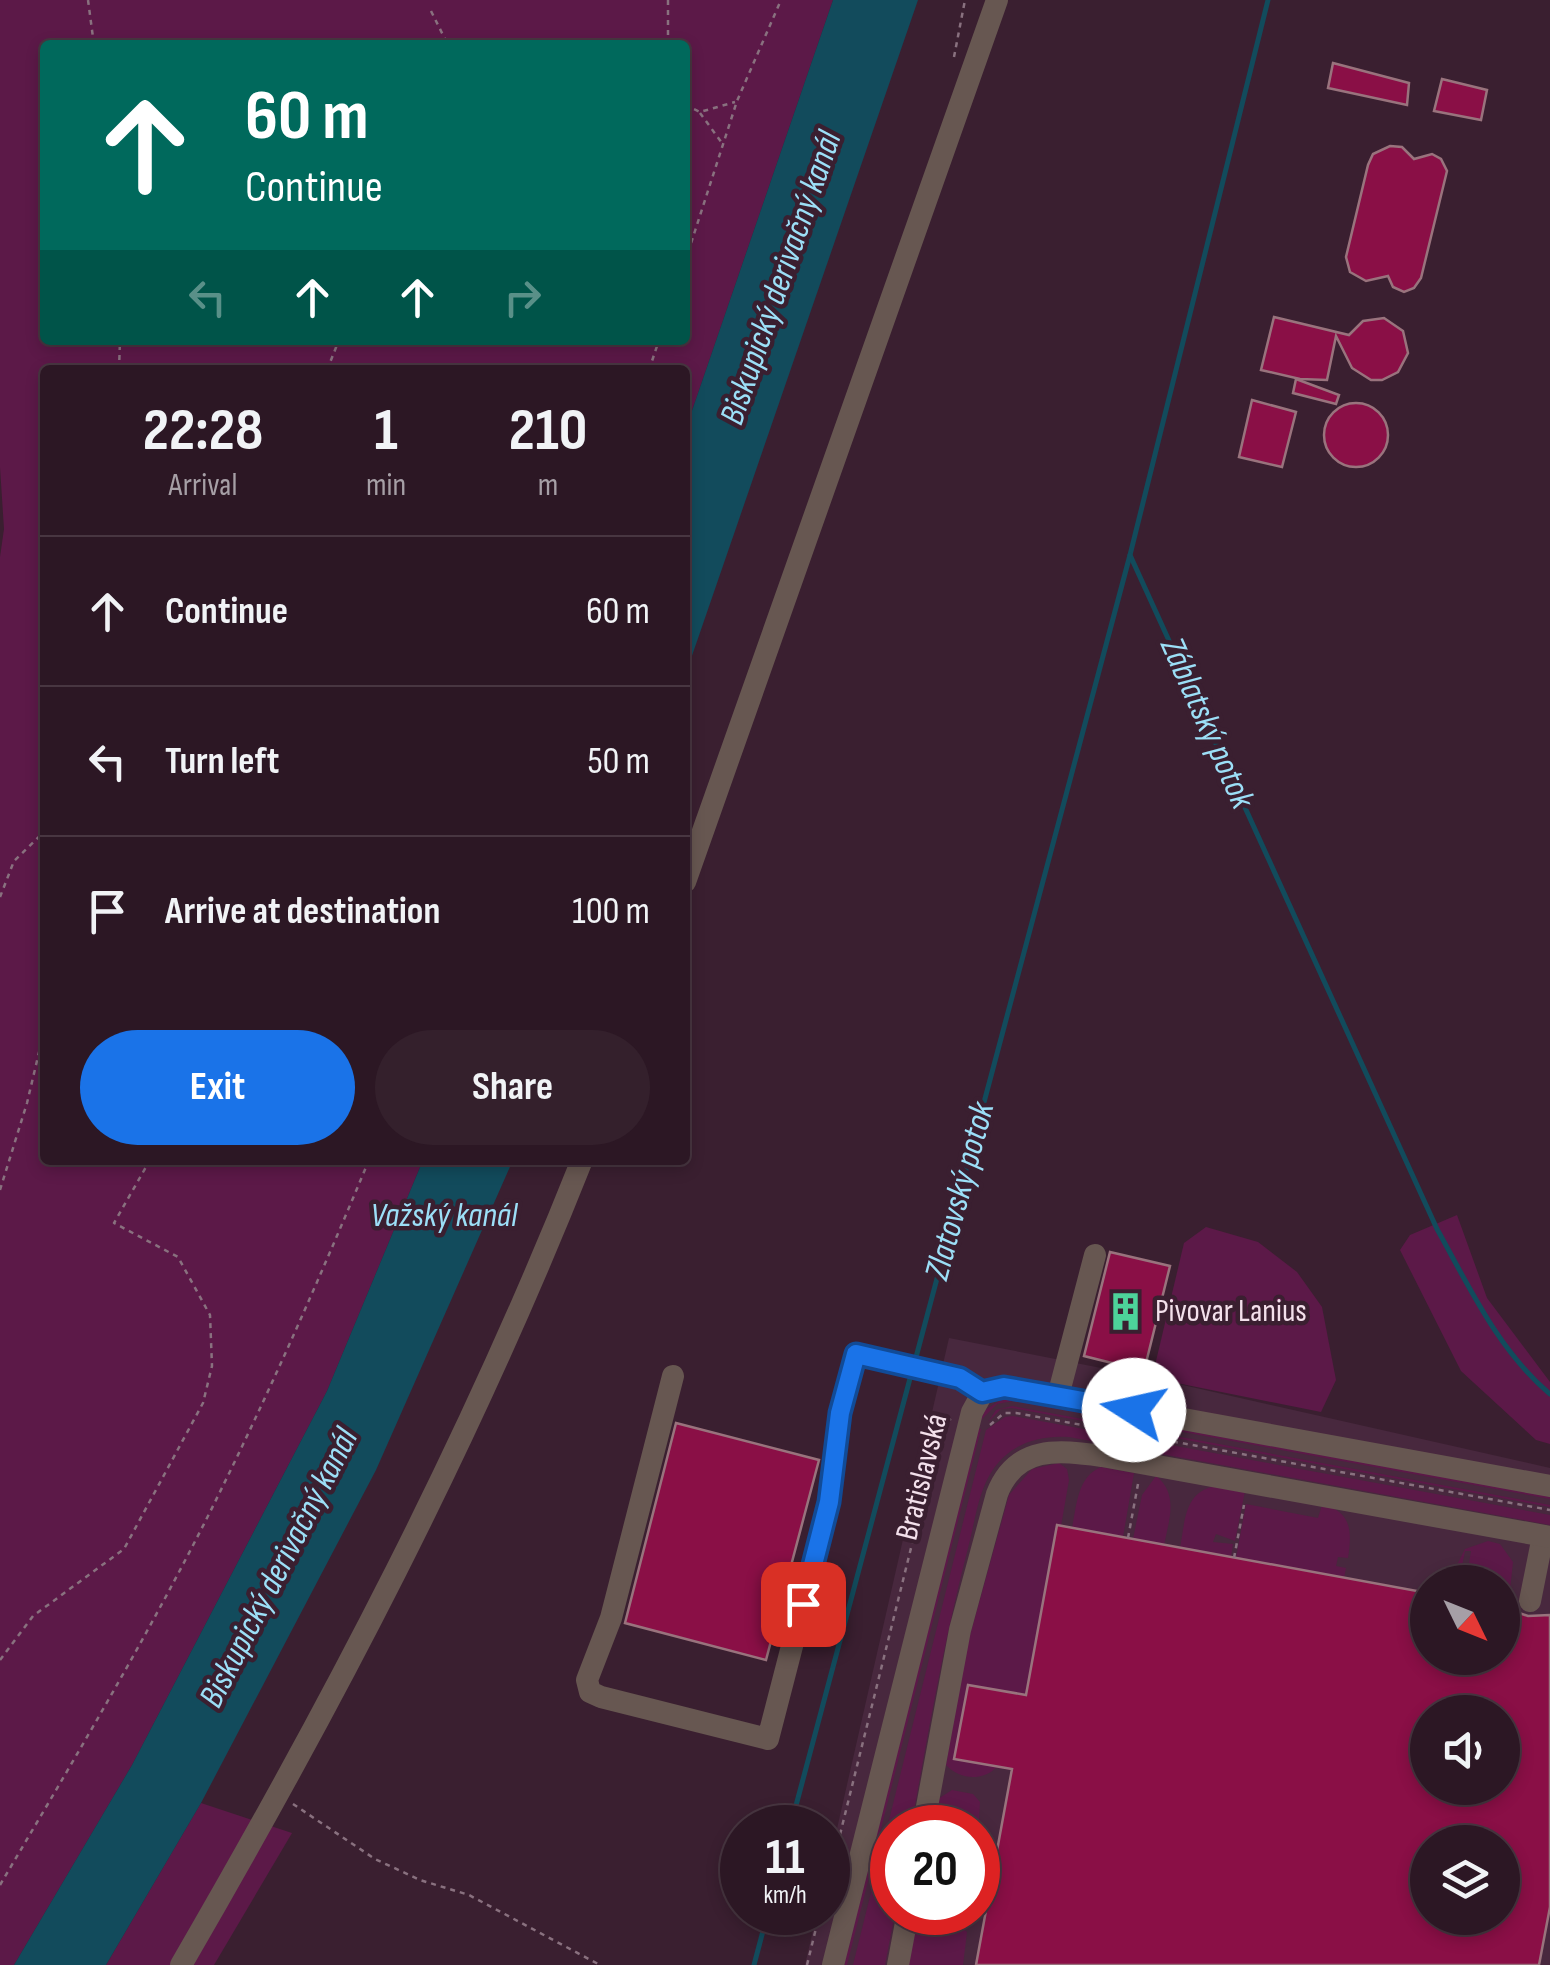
<!DOCTYPE html>
<meta charset="utf-8">
<style>
body{margin:0;font-family:"Sofia Sans Condensed",sans-serif;background:#34202c;color:#f1f3f6;height:100vh;display:flex;flex-direction:column;font-size:38px;white-space:nowrap}
*{box-sizing:border-box;margin:0}
p{font-size:32px;color:#a69fa6}
.icon{flex:none;width:55px;height:55px;fill:none;stroke:currentColor;stroke-width:2;stroke-linecap:round;stroke-linejoin:round}
.map{position:relative;flex:1;overflow:hidden}
.panel{position:absolute;left:40px;top:365px;width:650px;height:800px;display:flex;flex-direction:column;background:#2c1724;border-radius:10px;box-shadow:0 5px 15px #0003,0 0 0 2px #483641}
.panel>*{flex:none}
.hud{position:absolute;left:40px;top:40px;width:650px;height:305px;border-radius:10px;box-shadow:0 5px 15px #0003,0 0 0 2px #483641;background:#00695c;color:#fff;overflow:hidden}
.needle{width:65px;rotate:133deg}
.controls{position:absolute;left:1410px;top:1565px;display:grid;gap:20px}
.controls a{display:grid;place-items:center;width:110px;height:110px;border-radius:50%;background:#2c1724;box-shadow:0 5px 15px #0003,0 0 0 2px #483641;font-size:50px}
.speed{position:absolute;left:720px;top:1805px;display:flex;gap:20px;font-size:50px;font-weight:700;text-align:center}
.speed>*{display:grid;place-content:center;width:130px;height:130px;border-radius:50%;background:#2c1724;box-shadow:0 5px 15px #0003,0 0 0 2px #483641;line-height:1}
.speed small{font-size:25px;font-weight:400}
.speed .limit{border:15px solid #d22;background:#fff;color:#111}
.pin{position:absolute;display:grid;place-items:center;width:85px;height:85px;color:#fff;margin:-42px;border-radius:20px;box-shadow:0 5px 15px #0006}
.me{position:absolute;width:110px;margin:-55px;rotate:280deg;stroke-linejoin:round;filter:drop-shadow(0 0 8px #0008)}
.turn{display:flex;align-items:center;gap:35px;height:210px;padding:0 40px;font-size:45px}
.turn .icon{width:130px;height:130px;stroke-width:2.5}
.turn b{display:block;font-size:70px;line-height:85px}
.lanes{display:flex;align-items:center;height:95px;padding:0 40px;background:#0003;justify-content:center;gap:50px;direction:ltr}
.lanes .off{opacity:.35}
.eta{display:flex;justify-content:space-evenly;align-items:center;height:170px;text-align:center}
.eta b{font-size:60px;font-weight:700;line-height:70px}
.primary-button{display:flex;gap:20px;margin-top:auto;padding:20px 40px}
.primary-button a{flex:1;height:115px;border-radius:60px;background:#1a73e8;color:#fff;font-size:40px;font-weight:700;line-height:115px;text-align:center}
.primary-button a+a{background:#34202c;color:#f1f3f6}
ul{padding:0;list-style:none}
li{display:flex;align-items:center;gap:30px;height:150px;padding:0 40px;border-top:2px solid #483641}
li div{flex:1}
li b{display:block;font-size:38px}
li em{font-style:normal}
.map>svg:first-child{display:block}
</style>
<div class="map">
<svg width="1550" height="1965" viewBox="0 0 1550 1965">
<rect width="100%" height="100%" fill="#3a1f30"/>
<path fill="#48283e" fill-rule="evenodd" d="M 949,1338 L 1152,1378 L 1550,1468 L 1550,1965 L 805,1965 L 817,1913 L 828,1912 L 828,1868 ZM 1428,1582 L 1502,1582 L 1502,1658 L 1428,1658 ZM 1428,1712 L 1502,1712 L 1502,1788 L 1428,1788 ZM 892,1828 L 978,1828 L 978,1912 L 892,1912 ZM 1428,1842 L 1502,1842 L 1502,1918 L 1428,1918 Z"/>
<g fill="#5c1948" fill-rule="evenodd">
<path d="M 0,0 L 833,0 L 685,431 L 685,370 L 45,370 L 45,1160 L 423,1160 L 327,1391 L 132,1765 L 14,1965 L 0,1965 L 0,557 L 4,529 L 0,467 ZM 45,45 L 685,45 L 685,340 L 45,340 Z"/>
<polygon points="1457,1215 1487,1298 1550,1382 1550,1444 1536,1440 1461,1371 1400,1250 1410,1235"/>
<polygon points="1206,1227 1258,1242 1297,1272 1322,1307 1336,1380 1321,1412 1152,1378 1184,1243"/>
<polygon points="1004,1398 1550,1496 1550,1499 1013,1401 997,1404 980,1421 985,1410"/>
<polygon points="1012,1406 1550,1505 1550,1507 1012,1408 1001,1409 988,1422 996,1410"/>
<path d="M 1013,1416 L 1550,1515 L 1550,1525 L 1069,1437 C 1040,1435 1012,1443 994,1468 C 978,1490 975,1522 968,1548 C 944,1640 928,1734 911,1827 L 892,1828 L 895,1913 L 885,1965 L 853,1965 L 986,1430 L 1005,1417 Z"/>
<polygon points="978,1428 981,1429 847,1965 844,1965"/>
<path d="M 1059,1463 L 1067,1469 L 1069,1480 L 1061,1526 L 1057,1526 L 1012,1770 L 996,1768 C 982,1781 960,1780 946,1765 L 964,1657 L 1009,1495 L 1032,1469 ZM 968,1685 L 1006,1692 L 955,1759 Z"/>
<path d="M 1101,1467 L 1134,1473 L 1123,1537 L 1072,1528 C 1077,1505 1077,1477 1101,1467 Z"/>
<path d="M 1156,1476 C 1179,1494 1169,1520 1164,1545 L 1133,1539 L 1142,1495 Z"/>
<path d="M 1215,1486 L 1245,1491 L 1235,1541 L 1216,1534 L 1213,1542 L 1233,1544 L 1231,1557 L 1180,1548 C 1185,1522 1184,1492 1215,1486 Z"/>
<path d="M 1246,1504 L 1318,1518 L 1322,1505 C 1352,1511 1352,1532 1348,1558 L 1338,1557 L 1336,1566 L 1346,1568 L 1344,1578 L 1236,1558 Z"/>
<polygon points="1488,1541 1500,1544 1513,1562 1508,1608 1503,1607 1502,1582 1466,1582 1471,1551 1465,1551 1462,1566 1457,1565 1465,1549"/>
<polygon points="952,1790 973,1794 980,1802 978,1841 978,1828 933,1828 938,1799"/>
<polygon points="201,1803 292,1833 214,1965 106,1965"/>
<polygon points="931,1922 960,1927 967,1932 963,1965 907,1965 915,1929"/>
</g>
<g fill="#124b5c">
<polygon points="833,0 918,0 685,676 685,431"/>
<polygon points="423,1160 513,1160 376,1470 201,1803 106,1965 14,1965 132,1765 327,1391"/>
</g>
<g fill="none" stroke-linecap="round" stroke-linejoin="round">
<g stroke="#124b5c" stroke-width="5">
<path d="M 1268,0 L 1130,555 L 1437,1229 C 1470,1288 1498,1350 1550,1394"/>
<polyline points="915,1361 1130,555"/>
<polyline points="790,1828 912,1371"/>
<polyline points="754,1965 768,1912"/>
</g>
</g>
<g fill="#8a0f46" stroke="#99737d" stroke-width="2.5" fill-rule="evenodd">
<polygon points="1333,63 1409,83 1407,105 1328,88"/>
<polygon points="1442,79 1487,90 1481,120 1434,111"/>
<polygon points="1390,146 1402,147 1414,159 1432,154 1441,159 1447,171 1421,278 1414,288 1404,292 1393,287 1388,276 1366,281 1350,272 1346,257 1368,165 1373,154"/>
<polygon points="1274,317 1349,335 1363,321 1384,318 1403,331 1408,353 1398,372 1382,380 1371,380 1352,368 1336,336 1327,380 1300,379 1261,370"/>
<polygon points="1296,379 1339,395 1336,404 1293,393"/>
<polygon points="1252,400 1296,412 1282,467 1239,457"/>
<circle cx="1356" cy="435" r="32"/>
<polygon points="1110,1252 1170,1266 1144,1371 1084,1356"/>
<polygon points="676,1423 819,1460 766,1660 625,1623"/>
<path d="M 1057,1525 L 1428,1593 L 1428,1658 L 1502,1658 L 1502,1607 L 1528,1616 L 1550,1615 L 1550,1907 L 1539,1965 L 976,1965 L 1012,1769 L 954,1759 L 968,1685 L 1026,1695 ZM 1428,1712 L 1502,1712 L 1502,1788 L 1428,1788 ZM 1428,1842 L 1502,1842 L 1502,1918 L 1428,1918 Z"/>
</g>
<g fill="none" stroke-linecap="round" stroke-linejoin="round">
<g stroke="#89717f" stroke-width="2.5" stroke-dasharray="5 5" stroke-linecap="butt">
<polyline points="88,0 94,45"/>
<polyline points="431,11 448,45"/>
<polyline points="668,45 668,0"/>
<polyline points="954,57 965,0"/>
<polyline points="685,105 700,112 735,102"/>
<polyline points="700,113 722,143"/>
<polyline points="685,262 737,101 781,0"/>
<polyline points="119,370 120,340"/>
<polyline points="327,370 339,340"/>
<polyline points="649,370 659,340"/>
<polyline points="0,897 14,861 45,831"/>
<polyline points="0,1190 27,1103 45,1027"/>
<polyline points="990,1425 1004,1413 1016,1413 1550,1510"/>
<polyline points="1128,1538 1138,1484"/>
<polyline points="1234,1558 1244,1505"/>
<polyline points="0,1660 33,1616 124,1549 203,1403 212,1366 210,1315 178,1257 114,1223 150,1160"/>
<polyline points="293,1804 375,1859 420,1880 469,1895 600,1965"/>
<polyline points="828,1883 940,1431 943,1423 951,1419"/>
<path d="M 0,1885 C 72,1763 145,1641 209,1514 C 267,1398 319,1280 369,1160"/>
<polyline points="807,1965 820,1912"/>
</g>
<g stroke="#675751" stroke-width="22">
<polyline points="685,882 997,0"/>
<polyline points="673,1376 611,1618 587,1680 590,1692 601,1697 768,1739 829,1503 840,1413 856,1354 959,1377 983,1392"/>
<polyline points="1058,1396 1095,1255"/>
<polyline points="1530,1601 1543,1536"/>
<path d="M 923,1828 L 960,1630 L 997,1494 C 1016,1445 1058,1450 1102,1456 L 1550,1537"/>
<path d="M 181,1965 C 332,1705 471,1440 582,1160"/>
<polyline points="833,1965 972,1412 983,1392 1004,1387 1030,1391 1550,1486"/>
<polyline points="898,1965 908,1912"/>
</g>
</g>
<g fill="none" stroke-linecap="round" stroke-linejoin="round">
<defs>
<polyline id="route" points="803,1604 829,1502 840,1413 856,1354 960,1378 982,1392 1004,1387 1134,1410"/>
</defs>
<use href="#route" stroke="#114b97" stroke-width="25"/>
<use href="#route" stroke="#1a73e8" stroke-width="18"/>
</g>
<defs>
<symbol id="building-bare" viewBox="-9 -9 18 18"><path d="M-4-6H4V6H1V3H-1V6H-4ZM-2.5-4.3h1.7v1.8h-1.7ZM.8-4.3h1.7v1.8H.8ZM-2.5-1h1.7V.8h-1.7ZM.8-1h1.7V.8H.8Z" fill="#4dd39a" stroke="#3a1f30" stroke-width="2.5" paint-order="stroke"/></symbol>
</defs>
<g fill-rule="evenodd">
<use href="#building-bare" x="1098" y="1284" width="55" height="55"/>
</g>
<g text-anchor="middle" dominant-baseline="central" stroke-width="9" stroke-linejoin="round" paint-order="stroke">
<g font-size="32" fill="#f3e0eb" stroke="#3a1f30" text-anchor="start">
<text x="1155" y="1311">Pivovar Lanius</text>
</g>
<g font-size="32" fill="#f3e0eb" stroke="#3a1f30">
<text transform="translate(922 1477) rotate(-76)">Bratislavská</text>
</g>
<g font-size="35" font-style="italic" fill="#9cdff7" stroke="#3a1f30">
<text transform="translate(781 278) rotate(-71)">Biskupický derivačný kanál</text>
<text transform="translate(1207 723) rotate(66)">Záblatský potok</text>
<text transform="translate(960 1191) rotate(-75)">Zlatovský potok</text>
<text x="444" y="1215">Važský kanál</text>
<text transform="translate(279 1568) rotate(-63)">Biskupický derivačný kanál</text>
</g>
</g>
</svg>
<div class="controls">
<a><svg class="needle" viewBox="-14 -14 28 28"><path d="M0-13l5 13h-10z" fill="#e53935"/><path d="M0 13l5-13h-10z" fill="#a69fa6"/></svg></a>
<a><svg class="icon" aria-label="sound" viewBox="0 0 24 24"><path d="M4 9h4l5-4v14l-5-4H4zM17 9q2 3 0 6"/></svg></a>
<a><svg class="icon" aria-label="layers" viewBox="0 0 24 24"><path d="M12 4l9 5-9 5-9-5zM3 14l9 5 9-5"/></svg></a>
</div>
<div class="speed"><div>11<small>km/h</small></div><div class="limit">20</div></div>
<div class="pin" style="left:803px;top:1604px;background:#d93025"><svg class="icon" aria-label="arrive" viewBox="0 0 24 24"><path d="M6 21V4h12l-3 4 3 4H6"/></svg></div>
<svg class="me" style="left:1134px;top:1410px" viewBox="-20 -20 40 40"><circle r="19" fill="#fff"/><path d="M0-13L10 11 0 6-10 11z" fill="#1a73e8"/></svg>
<div class="hud">
<div class="turn"><svg class="icon" aria-label="ahead" viewBox="0 0 24 24"><path d="M12 20V5M6 11l6-6 6 6"/></svg><div><b>60 m</b>Continue</div></div>
<div class="lanes"><svg class="icon off" aria-label="left" viewBox="0 0 24 24"><path d="M17 20v-9H6M10 6l-5 5 5 5"/></svg><svg class="icon" aria-label="ahead" viewBox="0 0 24 24"><path d="M12 20V5M6 11l6-6 6 6"/></svg><svg class="icon" aria-label="ahead" viewBox="0 0 24 24"><path d="M12 20V5M6 11l6-6 6 6"/></svg><svg class="icon off" aria-label="right" viewBox="0 0 24 24"><path d="M7 20v-9h11M14 6l5 5-5 5"/></svg></div>
</div>
<section class="panel">
<div class="eta">
<div><b>22:28</b><p>Arrival</p></div>
<div><b>1</b><p>min</p></div>
<div><b>210</b><p>m</p></div>
</div>
<ul>
<li><svg class="icon" aria-label="ahead" viewBox="0 0 24 24"><path d="M12 20V5M6 11l6-6 6 6"/></svg><div><b>Continue</b></div><em>60 m</em></li>
<li><svg class="icon" aria-label="left" viewBox="0 0 24 24"><path d="M17 20v-9H6M10 6l-5 5 5 5"/></svg><div><b>Turn left</b></div><em>50 m</em></li>
<li><svg class="icon" aria-label="arrive" viewBox="0 0 24 24"><path d="M6 21V4h12l-3 4 3 4H6"/></svg><div><b>Arrive at destination</b></div><em>100 m</em></li>
</ul>
<div class="primary-button"><a>Exit</a><a>Share</a></div>
</section>
</div>
